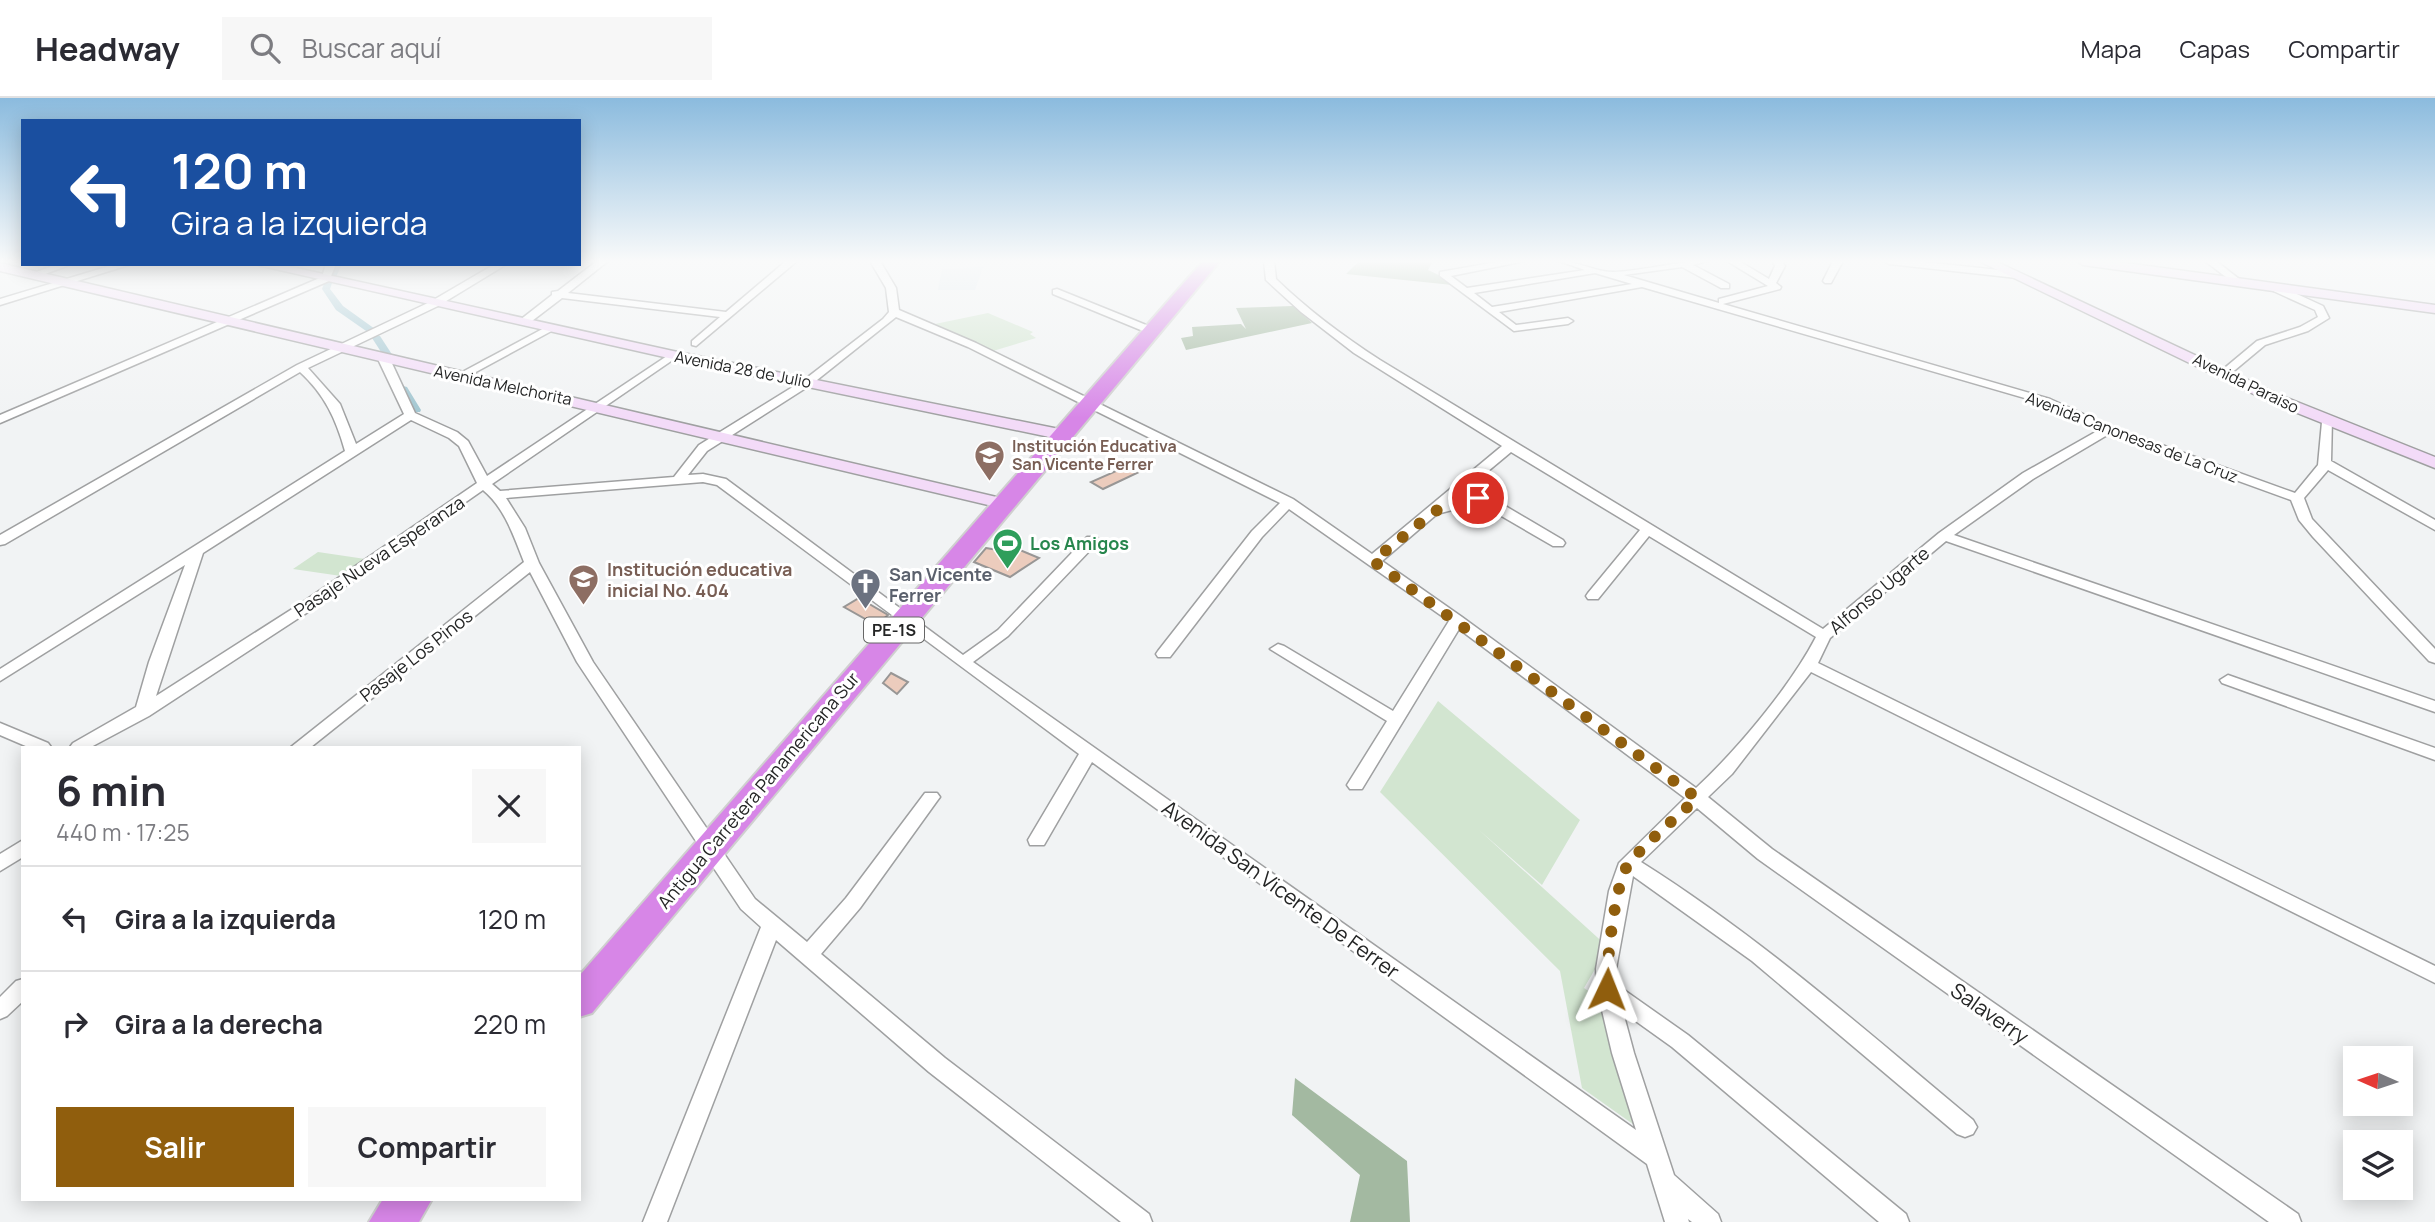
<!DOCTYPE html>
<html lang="es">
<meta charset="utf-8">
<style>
body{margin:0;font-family:Manrope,sans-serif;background:#f7f7f7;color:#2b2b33;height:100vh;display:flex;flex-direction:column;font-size:26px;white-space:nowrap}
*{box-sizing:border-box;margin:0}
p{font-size:23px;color:#7c7c81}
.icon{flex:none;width:38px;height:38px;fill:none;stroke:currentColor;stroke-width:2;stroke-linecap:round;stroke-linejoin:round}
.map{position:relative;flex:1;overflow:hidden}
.details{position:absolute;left:21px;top:648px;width:560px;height:455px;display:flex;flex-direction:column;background:#fff;border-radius:0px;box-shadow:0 4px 18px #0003}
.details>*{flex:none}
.banner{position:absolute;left:21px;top:21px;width:560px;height:147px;border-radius:0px;box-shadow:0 4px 18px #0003;background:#1a4fa0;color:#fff;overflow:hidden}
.needle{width:46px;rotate:273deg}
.controls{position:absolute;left:2343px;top:948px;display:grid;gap:14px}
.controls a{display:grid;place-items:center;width:70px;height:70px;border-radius:0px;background:#fff;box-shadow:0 4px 18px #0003;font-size:35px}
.pin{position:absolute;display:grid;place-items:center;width:60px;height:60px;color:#fff;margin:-30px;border:4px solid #fff;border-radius:50%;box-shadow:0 2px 7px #0007}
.me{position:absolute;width:77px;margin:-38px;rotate:2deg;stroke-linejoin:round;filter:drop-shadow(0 0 5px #0008)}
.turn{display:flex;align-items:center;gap:24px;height:147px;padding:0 35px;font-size:32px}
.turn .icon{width:91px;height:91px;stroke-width:2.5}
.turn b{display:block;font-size:49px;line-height:60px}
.round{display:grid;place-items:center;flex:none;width:74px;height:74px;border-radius:0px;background:#f7f7f7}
.summary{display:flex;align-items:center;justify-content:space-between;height:119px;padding:0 35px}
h1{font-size:42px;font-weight:700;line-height:52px}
.primary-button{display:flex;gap:14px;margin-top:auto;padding:14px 35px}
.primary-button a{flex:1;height:80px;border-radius:0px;background:#905e0d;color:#fff;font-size:28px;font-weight:700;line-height:80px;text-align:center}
.primary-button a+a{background:#f7f7f7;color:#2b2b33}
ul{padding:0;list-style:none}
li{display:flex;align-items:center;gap:21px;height:105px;padding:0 35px;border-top:2px solid #e1e1e2}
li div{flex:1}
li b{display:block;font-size:26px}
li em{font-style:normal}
header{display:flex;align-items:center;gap:42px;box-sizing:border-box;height:98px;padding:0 35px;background:#fff;border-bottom:2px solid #e1e1e2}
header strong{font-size:33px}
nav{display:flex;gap:38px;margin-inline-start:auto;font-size:24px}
.search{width:490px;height:63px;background:#f7f7f7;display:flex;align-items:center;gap:18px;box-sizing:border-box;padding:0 24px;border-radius:0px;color:#7c7c81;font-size:26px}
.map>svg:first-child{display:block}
</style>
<header>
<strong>Headway</strong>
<div class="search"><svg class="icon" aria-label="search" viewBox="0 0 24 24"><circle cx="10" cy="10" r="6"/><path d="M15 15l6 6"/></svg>Buscar aquí</div>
<nav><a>Mapa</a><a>Capas</a><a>Compartir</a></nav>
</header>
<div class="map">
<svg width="2435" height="1124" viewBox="0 0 2435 1124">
<rect width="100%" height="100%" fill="#f1f3f4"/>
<polygon fill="#e0e9ef" points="983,169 975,192 938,192 942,171"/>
<g fill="#d2e5d0">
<polygon points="988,215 1033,234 1030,236 1036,240 993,253 935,226"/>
<polygon points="318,454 372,462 348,479 293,471"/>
<polygon points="1438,603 1580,722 1542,787 1479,732 1608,849 1584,890 1616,912 1654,1041 1582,990 1560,873 1380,694"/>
</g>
<g fill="#a3b9a1">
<polygon points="1359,163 1433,163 1428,172 1462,188 1346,176"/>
<polygon points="1293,208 1312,225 1186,252 1181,240 1193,238 1192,229 1241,226 1246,231 1236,210"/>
<polygon points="1295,980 1407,1063 1410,1124 1350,1124 1360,1077 1292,1017"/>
</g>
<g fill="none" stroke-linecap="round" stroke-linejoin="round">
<g fill="#a0c5d0" fill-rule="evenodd">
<polygon points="334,166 342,166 336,179 332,182 328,179"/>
<polygon points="328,182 332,185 330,191 343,208 375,231 375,235 369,235 336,212 322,191 325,183"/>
<polygon points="374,238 380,238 393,258 391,260 385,260 372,240"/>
<polygon points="403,288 407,289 421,312 420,314 412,314 411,312 398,291"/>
</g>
</g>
<g fill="#ecccbd" stroke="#989695" stroke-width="2">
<polygon points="1125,369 1137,375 1103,391 1091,384"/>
<polygon points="986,450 1009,454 1020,452 1039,460 1010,479 974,464"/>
<polygon points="859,500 888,517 876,527 844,509"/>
<polygon points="891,575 908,584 897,596 883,585"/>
</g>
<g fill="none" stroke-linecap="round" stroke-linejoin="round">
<defs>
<g id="street">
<polygon points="597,163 608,163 568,195 726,214 786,163 797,163 696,248 692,247 692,243 720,219 562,200 528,226 520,226 520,222 552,197 552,194 558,193"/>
<path d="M 870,163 L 880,163 L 896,190 L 899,212 L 976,245 L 1293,401 L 1372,456 L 1502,348 L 1354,255 L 1301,214 L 1266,182 L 1264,163 L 1274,163 L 1276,181 C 1308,212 1343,238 1380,262 L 1823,531 L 1939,435 L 2023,375 L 2099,332 L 2042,305 L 1642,189 L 1499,214 L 1516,227 L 1568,220 L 1573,223 L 1568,226 L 1514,233 L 1440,178 L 1440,174 L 1503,163 L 1525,163 L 1451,178 L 1467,190 L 1585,172 L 1559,163 C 1578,163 1595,174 1613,174 C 1644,173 1675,163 1707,163 L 1693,167 L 1729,186 L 1729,190 L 1721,190 L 1682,169 L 1624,177 L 1719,205 L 1719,201 L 1768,188 L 1727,163 L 1739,163 L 1769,181 L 1775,168 L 1772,163 L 1782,163 L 1785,168 L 1776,185 L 1781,189 L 1780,191 L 1723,206 L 2050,301 L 2112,329 L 2295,395 L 2318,367 L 2322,324 L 2324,321 L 2332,321 L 2331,363 L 2435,422 L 2435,432 L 2328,372 L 2304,400 L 2312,421 L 2435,551 L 2435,565 L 2429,563 L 2313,439 L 2299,422 L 2291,402 L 2109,336 L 2033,381 L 1954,437 L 2435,603 L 2435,614 L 1946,443 L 1830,540 L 1818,565 L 2435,868 L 2435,885 L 1811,574 L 1732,676 L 1708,699 L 1772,751 L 2298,1116 L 2301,1124 L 2269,1124 L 1758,761 L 1697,710 L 1641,764 C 1760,839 1865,932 1973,1022 L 1977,1029 L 1973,1036 L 1965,1039 L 1957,1036 L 1752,863 L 1633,778 L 1616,871 L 1617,887 L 1688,937 L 1906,1116 L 1909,1124 L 1879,1124 L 1672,949 L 1623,914 L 1634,955 L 1674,1077 L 1718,1116 L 1721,1124 L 1692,1124 L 1688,1121 L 1689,1124 L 1665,1124 L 1647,1066 L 1092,664 L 1044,747 L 1030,747 L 1028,742 L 1079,656 L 717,387 L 703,384 L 506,400 L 525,430 L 539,465 L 593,564 L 755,801 L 807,844 L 846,800 L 925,695 L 937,695 L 940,699 L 937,703 L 860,810 L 821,856 L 945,960 L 1149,1116 L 1152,1124 L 1121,1124 L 929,974 L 776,842 L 667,1124 L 643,1124 L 761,829 L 741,811 L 577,564 L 530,474 L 311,649 L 291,649 L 524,464 C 514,439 505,410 483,392 L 311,512 L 149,618 L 91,649 L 70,649 L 73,645 L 136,609 L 149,564 L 185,467 L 0,583 L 0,571 L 345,353 C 336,321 325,297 300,274 L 5,446 L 0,447 L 0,437 L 297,267 L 430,204 L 495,166 L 507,166 L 438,208 L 308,270 L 340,306 L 356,346 L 404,316 L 377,259 L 379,257 L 389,259 L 415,315 L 457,334 L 468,343 L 487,378 L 673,254 L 678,257 L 677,259 L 492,386 L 500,393 L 674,379 L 699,347 L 804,282 L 883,221 L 889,214 L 886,190 ZM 1595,175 L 1632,186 L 1492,209 L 1474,195 ZM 896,219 L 968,249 L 1280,405 L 1252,433 L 1158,553 L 1156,556 L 1158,559 L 1170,559 L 1262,439 L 1289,411 L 1449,523 L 1393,613 L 1284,548 L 1278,546 L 1270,551 L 1387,623 L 1347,687 L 1350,691 L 1362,691 L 1459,531 L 1685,700 L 1619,765 L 1609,793 L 1596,871 L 1597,891 L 1612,955 L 1636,1032 L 973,564 L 1008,538 L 1097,445 L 1099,442 L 1097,439 L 1087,439 L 998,532 L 963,557 L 726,381 L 703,376 L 688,377 L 707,353 L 812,286 ZM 411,322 L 449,340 L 459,348 L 477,385 L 300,506 L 156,598 L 203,455 ZM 1511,354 L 1640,432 L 1588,495 L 1586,498 L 1588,501 L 1598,501 L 1649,438 L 1816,539 C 1790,589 1737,652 1696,690 L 1462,519 L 1382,463 L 1437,416 L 1479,405 L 1553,448 L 1563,448 L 1565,445 L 1563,442 L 1490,399 L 1473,398 L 1451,404 Z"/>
<polygon points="1833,163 1843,163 1831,185 1825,185 1823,183"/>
<polygon points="1884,163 1915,163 2017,174 2022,177 2017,180 1889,166"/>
<polygon points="2205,163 2216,163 2243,184 2235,186"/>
<polygon points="57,166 72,166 37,179 29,177"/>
<polygon points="116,166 132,166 0,207 0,201"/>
<polygon points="326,166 336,166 329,183 0,325 0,317 322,179"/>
<polygon points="2269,187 2277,187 2323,208 2329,220 2308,233 2265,247 2229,277 2221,277 2221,273 2257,243 2300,229 2318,219 2315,212 2269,191"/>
<polygon points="1057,191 1156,231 1157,233 1148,235 1053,196 1053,192"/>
<polygon points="548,228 557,230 463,281 453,279"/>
<polygon points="2228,577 2435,650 2435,662 2222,585 2220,582"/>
<polygon points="0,625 48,645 51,649 28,649 0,637"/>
<polygon points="23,742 23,759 0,773 0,756"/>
<polygon points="23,881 23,903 7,918 0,921 0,899 16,883"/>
</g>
<g id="secondary">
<polygon points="1979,163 1995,163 2282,298 2435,359 2435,370 2270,304"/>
<polygon points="2077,163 2111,163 2435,207 2435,215 2083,167"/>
<polygon points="0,165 1005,401 1014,406 1005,411 0,173"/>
<polygon points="253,166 278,166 673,253 1064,332 1072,337 1064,342 673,261"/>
</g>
<g id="highway">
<polygon points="1203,163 1220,163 592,915 579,919 579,878"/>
<polygon points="383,1101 432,1101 419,1124 369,1124"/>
</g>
</defs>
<use href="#street" stroke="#9fa0a1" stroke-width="3"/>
<use href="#secondary" stroke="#9fa0a1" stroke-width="3"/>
<use href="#highway" stroke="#cfcfcf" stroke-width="4"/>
<use href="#street" fill="#fff" fill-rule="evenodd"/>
<use href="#secondary" fill="#f3dbf8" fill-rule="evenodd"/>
<use href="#highway" fill="#d786e7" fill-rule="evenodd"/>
</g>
<linearGradient id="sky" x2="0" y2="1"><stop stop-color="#8bbbde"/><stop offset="0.51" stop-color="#f9fafa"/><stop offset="1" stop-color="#f9fafa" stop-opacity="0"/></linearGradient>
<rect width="2435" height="320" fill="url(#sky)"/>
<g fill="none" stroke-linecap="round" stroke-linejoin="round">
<path stroke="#905e0d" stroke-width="12" stroke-dasharray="0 21.6" d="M 1478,400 L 1435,413 L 1373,463 L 1697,700 C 1675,721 1650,741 1630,764 C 1615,780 1606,868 1607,891"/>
</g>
<defs>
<symbol id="school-pin" viewBox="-11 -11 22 30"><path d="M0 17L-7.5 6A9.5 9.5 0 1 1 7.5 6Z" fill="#8d6e63" stroke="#fff"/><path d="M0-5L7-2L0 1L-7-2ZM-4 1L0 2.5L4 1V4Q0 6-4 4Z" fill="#fff"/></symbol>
<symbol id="stadium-pin" viewBox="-11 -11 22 30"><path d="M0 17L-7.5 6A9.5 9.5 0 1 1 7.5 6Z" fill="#2e9e5b" stroke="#fff"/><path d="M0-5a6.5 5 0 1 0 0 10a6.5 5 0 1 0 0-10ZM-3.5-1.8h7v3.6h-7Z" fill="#fff"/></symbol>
<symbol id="church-pin" viewBox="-11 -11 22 30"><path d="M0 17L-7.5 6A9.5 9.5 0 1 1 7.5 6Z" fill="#6b7280" stroke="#fff"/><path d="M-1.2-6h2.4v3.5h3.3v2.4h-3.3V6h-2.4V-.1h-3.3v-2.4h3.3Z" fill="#fff"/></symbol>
</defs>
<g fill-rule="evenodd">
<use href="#school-pin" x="972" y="340" width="35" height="47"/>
<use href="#stadium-pin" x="990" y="428" width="35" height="47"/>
<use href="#school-pin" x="566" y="464" width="35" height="47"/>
<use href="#church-pin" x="848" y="468" width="35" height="47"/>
</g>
<g text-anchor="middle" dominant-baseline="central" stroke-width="6" stroke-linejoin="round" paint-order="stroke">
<g font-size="16" fill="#242525" stroke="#fff">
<text transform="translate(743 271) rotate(11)">Avenida 28 de Julio</text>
<text transform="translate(2246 285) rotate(26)">Avenida Paraiso</text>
<text transform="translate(503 287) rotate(12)">Avenida Melchorita</text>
<text transform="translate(2132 339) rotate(21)">Avenida Canonesas de La Cruz</text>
</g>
<g font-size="16" font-weight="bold" fill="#785e54" stroke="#fff" text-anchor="start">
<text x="1012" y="348">Institución Educativa<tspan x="1012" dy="18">San Vicente Ferrer</tspan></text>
</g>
<rect fill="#fff" stroke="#666" stroke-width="2" x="864" y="519.5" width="60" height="25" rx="5"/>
<g font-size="16" font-weight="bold" fill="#242525">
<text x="894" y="532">PE-1S</text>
</g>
<g font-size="18" font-weight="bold" fill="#27864d" stroke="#fff" text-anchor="start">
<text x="1030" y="445">Los Amigos</text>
</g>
<g font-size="18" fill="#242525" stroke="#fff">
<text transform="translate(379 458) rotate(-34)">Pasaje Nueva Esperanza</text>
<text transform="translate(1879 492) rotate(-40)">Alfonso Ugarte</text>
<text transform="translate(416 557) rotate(-38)">Pasaje Los Pinos</text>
<text transform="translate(758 692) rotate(-50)">Antigua Carretera Panamericana Sur</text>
</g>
<g font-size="18" font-weight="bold" fill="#785e54" stroke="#fff" text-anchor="start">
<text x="607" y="471">Institución educativa<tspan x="607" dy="21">inicial No. 404</tspan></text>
</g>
<g font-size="18" font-weight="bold" fill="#5b616d" stroke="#fff" text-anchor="start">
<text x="889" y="476">San Vicente<tspan x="889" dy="21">Ferrer</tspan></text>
</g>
<g font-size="21" fill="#242525" stroke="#fff">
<text transform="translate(1281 791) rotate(36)">Avenida San Vicente De Ferrer</text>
<text transform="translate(1990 915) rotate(35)">Salaverry</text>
</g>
</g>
</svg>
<div class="controls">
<a><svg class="needle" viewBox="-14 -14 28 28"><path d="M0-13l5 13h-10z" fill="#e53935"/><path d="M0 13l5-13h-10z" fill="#7c7c81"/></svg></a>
<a><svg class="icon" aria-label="layers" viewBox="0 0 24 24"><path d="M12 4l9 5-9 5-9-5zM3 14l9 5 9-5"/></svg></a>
</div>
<div class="pin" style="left:1478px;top:400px;background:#d93025"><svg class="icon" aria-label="arrive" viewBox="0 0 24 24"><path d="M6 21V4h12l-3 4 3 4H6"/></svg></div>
<svg class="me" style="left:1607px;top:891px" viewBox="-20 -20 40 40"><path d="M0-17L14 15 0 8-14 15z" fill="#905e0d" stroke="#fff" stroke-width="4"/></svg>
<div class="banner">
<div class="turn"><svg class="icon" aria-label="left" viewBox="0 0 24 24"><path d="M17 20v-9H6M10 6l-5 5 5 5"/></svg><div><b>120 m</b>Gira a la izquierda</div></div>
</div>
<section class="details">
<div class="summary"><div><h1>6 min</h1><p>440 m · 17:25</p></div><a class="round"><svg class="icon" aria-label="close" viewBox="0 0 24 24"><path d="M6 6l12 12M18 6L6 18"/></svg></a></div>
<ul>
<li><svg class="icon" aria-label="left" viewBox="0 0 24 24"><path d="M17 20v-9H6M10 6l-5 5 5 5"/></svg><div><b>Gira a la izquierda</b></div><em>120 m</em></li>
<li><svg class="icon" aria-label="right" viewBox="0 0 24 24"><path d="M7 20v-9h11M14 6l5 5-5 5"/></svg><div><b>Gira a la derecha</b></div><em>220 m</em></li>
</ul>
<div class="primary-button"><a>Salir</a><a>Compartir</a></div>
</section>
</div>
